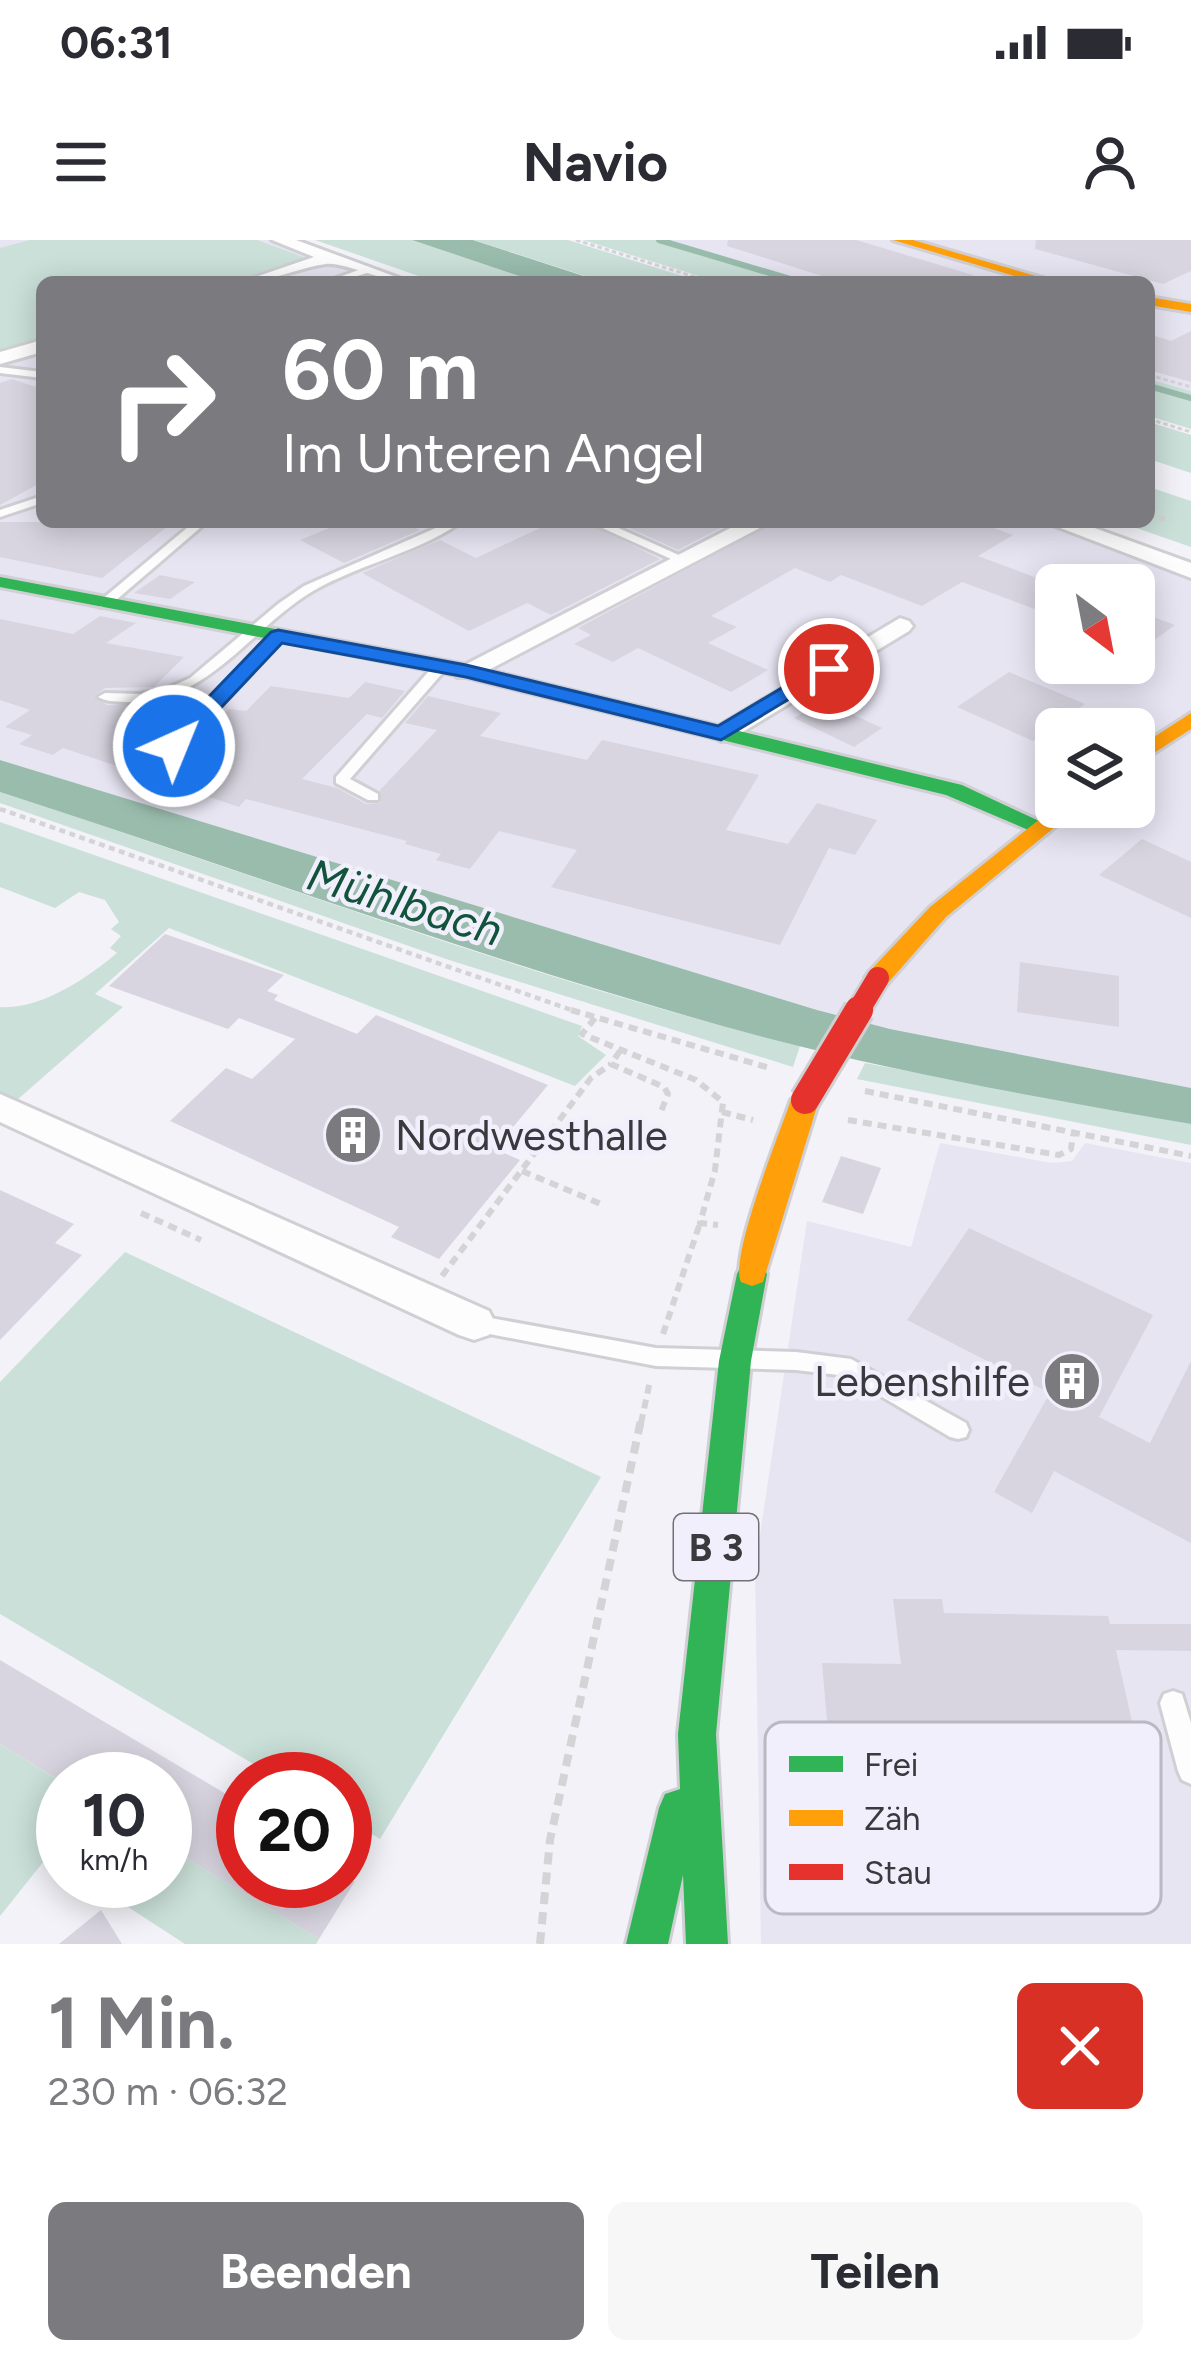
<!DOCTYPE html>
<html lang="de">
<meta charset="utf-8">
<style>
body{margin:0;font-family:Figtree,sans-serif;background:#f7f7f7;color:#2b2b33;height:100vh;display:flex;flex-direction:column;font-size:45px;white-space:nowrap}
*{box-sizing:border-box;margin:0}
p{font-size:39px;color:#7c7c81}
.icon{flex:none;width:66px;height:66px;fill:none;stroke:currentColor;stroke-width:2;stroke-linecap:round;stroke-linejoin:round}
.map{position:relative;height:1704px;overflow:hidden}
.sheet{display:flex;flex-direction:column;background:#fff;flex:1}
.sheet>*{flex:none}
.banner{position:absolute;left:36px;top:36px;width:1119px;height:252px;border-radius:18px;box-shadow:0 6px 30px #0003;background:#7b7a7f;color:#fff;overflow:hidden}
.needle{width:78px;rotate:148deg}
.fabs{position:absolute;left:1035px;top:324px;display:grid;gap:24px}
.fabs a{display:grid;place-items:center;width:120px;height:120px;border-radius:18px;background:#fff;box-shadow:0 6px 30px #0003;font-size:60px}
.speed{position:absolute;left:36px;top:1512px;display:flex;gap:24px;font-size:60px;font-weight:700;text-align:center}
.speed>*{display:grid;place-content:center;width:156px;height:156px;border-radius:50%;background:#fff;box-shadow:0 6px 30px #0003;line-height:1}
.speed small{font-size:30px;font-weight:400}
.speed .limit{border:18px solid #d22;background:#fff;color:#111}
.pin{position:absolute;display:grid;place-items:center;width:102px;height:102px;color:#fff;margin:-51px;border:6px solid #fff;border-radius:50%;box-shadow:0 3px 12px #0007}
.me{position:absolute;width:132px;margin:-66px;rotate:44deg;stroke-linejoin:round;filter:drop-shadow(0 0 9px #0008)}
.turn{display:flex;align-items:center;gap:42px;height:252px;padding:0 48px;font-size:54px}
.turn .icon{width:156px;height:156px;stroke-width:2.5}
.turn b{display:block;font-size:84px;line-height:102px}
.round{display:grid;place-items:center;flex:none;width:126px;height:126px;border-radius:18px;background:#f7f7f7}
.summary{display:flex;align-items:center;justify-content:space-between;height:204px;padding:0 48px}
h1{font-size:72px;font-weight:700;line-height:90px;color:#7b7a7f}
.button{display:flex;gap:24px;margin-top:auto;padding:24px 48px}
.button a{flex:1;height:138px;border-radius:18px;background:#7b7a7f;color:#fff;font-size:48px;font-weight:700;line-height:138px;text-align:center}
.button a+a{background:#f7f7f7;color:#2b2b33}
.status{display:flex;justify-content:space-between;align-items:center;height:84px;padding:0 60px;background:#fff;direction:ltr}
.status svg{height:33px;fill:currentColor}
header{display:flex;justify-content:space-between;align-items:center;height:156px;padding:0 48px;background:#fff;font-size:54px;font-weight:700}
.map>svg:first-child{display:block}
</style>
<div class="status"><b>06:31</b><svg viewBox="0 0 49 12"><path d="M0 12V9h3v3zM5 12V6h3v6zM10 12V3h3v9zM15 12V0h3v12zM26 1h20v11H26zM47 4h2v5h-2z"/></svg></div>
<header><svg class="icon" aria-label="menu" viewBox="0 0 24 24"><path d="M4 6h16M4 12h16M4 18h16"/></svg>Navio<svg class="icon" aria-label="person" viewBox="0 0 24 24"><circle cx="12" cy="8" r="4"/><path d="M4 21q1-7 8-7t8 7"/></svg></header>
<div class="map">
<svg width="1191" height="1704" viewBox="0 0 1191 1704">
<rect width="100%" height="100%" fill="#f3f2f8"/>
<g fill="#e7e5f2" fill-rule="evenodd">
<path d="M 0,0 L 284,0 L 406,42 L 42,42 L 42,282 L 1068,282 L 1191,327 L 1191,848 L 890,789 L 817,770 L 0,520 ZM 1056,345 L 1134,345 L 1134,423 L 1056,423 ZM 1056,489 L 1134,489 L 1134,567 L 1056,567 Z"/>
<polygon points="669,0 1191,0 1191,151 1149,139 1149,42 812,42"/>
<polygon points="940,903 1052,923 1072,921 1085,903 1191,923 1191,1704 761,1704 755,1328 807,981 911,1007"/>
</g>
<g fill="#cae0d8">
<polygon points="30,0 257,0 309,19 233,42 42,42 42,100 0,113 0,8"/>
<polygon points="315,0 412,0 537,42 436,42"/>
<polygon points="474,0 568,0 702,42 604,42"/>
<polygon points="583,0 669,0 812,42 718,42"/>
<polygon points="1149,139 1191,151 1191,189 1149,176"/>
<polygon points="1149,182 1191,195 1191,233 1149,219"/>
<polygon points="1149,247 1191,261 1191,307 1119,282 1149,282"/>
<path d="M 0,552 C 266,638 528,739 800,806 L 793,827 L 446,719 L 0,563 Z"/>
<path d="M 0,582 L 582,786 L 578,796 L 606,815 L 575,846 L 169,688 L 95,754 L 123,767 L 17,860 L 0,853 L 0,767 C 41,770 87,738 117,713 L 110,708 L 121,696 L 111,689 L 119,682 L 105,660 L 79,652 L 55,668 L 0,647 Z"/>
<polygon points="865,823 1191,884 1191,905 857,839"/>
<polygon points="125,1012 601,1237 380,1599 345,1578 345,1539 279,1539 0,1374 0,1142"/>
<polygon points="0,1504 63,1543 63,1625 48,1616 0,1676"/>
<polygon points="165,1605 319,1699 316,1704 185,1704 88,1641 165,1641"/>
</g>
<g fill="#99bcad">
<polygon points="412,0 473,0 602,42 537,42"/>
<path d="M 0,520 L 817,770 L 890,789 L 1191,848 L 1191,884 C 1048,859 904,834 763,797 C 505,728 254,634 0,552 Z"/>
</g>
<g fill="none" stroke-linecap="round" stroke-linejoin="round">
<g stroke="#99bcad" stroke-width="6">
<polyline points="659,0 800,42"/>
<polyline points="1149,146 1191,158"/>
</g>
</g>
<g fill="#d8d5e0">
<polygon points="728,0 856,0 973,35 972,42 841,42 727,6"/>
<polygon points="1036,0 1191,0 1191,31 1163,44 1035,9"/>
<polygon points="1191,91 1191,142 1149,130 1149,94 1171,101"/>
<polygon points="12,139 42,149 42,242 0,265 0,143"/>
<polygon points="0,282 173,282 102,338 0,317"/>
<polygon points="344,282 404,282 420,290 344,323 300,300"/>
<polygon points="553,282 585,282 660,319 551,375 527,363 469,391 362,333 440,300 476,318"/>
<polygon points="616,282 732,282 678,310"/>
<polygon points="775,282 978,282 1013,295 978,316 1056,345 1056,377 962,342 922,366 841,335 830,342 795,328 711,376 737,387 708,403 768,430 731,452 638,408 613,422 574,404 591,395 578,388"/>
<polygon points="160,335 195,342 170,359 134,353"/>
<polygon points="1134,370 1175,385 1149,404 1134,398"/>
<polygon points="100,376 136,383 106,403 184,417 154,447 105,448 94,456 107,465 158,463 191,473 166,500 169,514 182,512 229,469 246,471 271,446 349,458 365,442 405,451 382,478 367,474 302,539 337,548 366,564 381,563 380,550 437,490 405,483 428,456 501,473 480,496 587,520 602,500 759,535 726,590 788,604 817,563 877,580 855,615 829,608 780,705 551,647 577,610 499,591 470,629 436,620 441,614 405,604 407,601 246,559 239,567 63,508 53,515 19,504 32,495 5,487 30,470 0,460 0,379 73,394"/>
<polygon points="1009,432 1085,464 1033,501 957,467"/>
<polygon points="823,461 882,488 854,507 794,478"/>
<polygon points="1142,599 1191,622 1191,678 1099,635"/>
<polygon points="165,694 284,735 267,751 278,755 274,760 357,794 376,775 548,845 495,909 520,920 439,1019 391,997 399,987 170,881 226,828 252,839 295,799 239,778 228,789 109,746"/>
<polygon points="1020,722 1119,736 1119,787 1017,772"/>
<polygon points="841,916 881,928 863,974 822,962"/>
<polygon points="0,950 74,984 55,1003 82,1015 0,1100"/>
<polygon points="969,988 1153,1075 1099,1177 1150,1203 1191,1121 1191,1303 1054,1231 1032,1273 994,1252 1050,1153 907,1080"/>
<polygon points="893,1359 942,1359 944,1373 1108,1376 1110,1384 1191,1384 1191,1411 1116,1410 1157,1593 1080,1590 1090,1652 1002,1637 1002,1588 836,1586 822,1423 901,1424"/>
<polygon points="0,1420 243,1564 243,1641 355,1641 319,1699 165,1605 165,1539 57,1539 0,1504"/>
<polygon points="101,1670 122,1704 59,1704"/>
</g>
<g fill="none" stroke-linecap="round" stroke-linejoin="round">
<defs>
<g id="lane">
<polygon points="367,27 370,32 338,42 325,42"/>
<polygon points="0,127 42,132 42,138 0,133"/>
<polygon points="42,256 42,263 0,277 0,270"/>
<polygon points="194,282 207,282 108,367 100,367 100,361"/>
<polygon points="589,282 605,282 690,320 680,323"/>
<path d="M 447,283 L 457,285 C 415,313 358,325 313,351 C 249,389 208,465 125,462 C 114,461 107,462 98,457 L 105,453 L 140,454 L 166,449 L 190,438 L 278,364 L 304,346 Z"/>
<polygon points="273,393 284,396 179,509 169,509 169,503"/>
<polygon points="441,422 448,426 446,429 350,539 378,554 378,560 368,560 336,543 336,537 436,423"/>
<polygon points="474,1075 656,1108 796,1112 851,1119 966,1183 969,1190 966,1197 958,1199 950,1197 847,1136 796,1130 656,1126 474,1091 467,1089 464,1083 467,1077"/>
<polygon points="1173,1451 1182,1454 1191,1483 1191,1544 1182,1540 1178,1531 1160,1463 1164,1454"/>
</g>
<g id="street">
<path d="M 272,0 L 296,0 L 410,42 C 382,42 345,22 326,24 C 296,28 272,42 241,42 L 314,17 Z"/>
<polygon points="42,100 42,112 0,124 0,112"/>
<polygon points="742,282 771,282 475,437 457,437 453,431"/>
<polygon points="1045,282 1078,282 1191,323 1191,338"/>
<polygon points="900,378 909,381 913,386 909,391 731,499 721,501 707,493"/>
<polygon points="0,854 489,1071 495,1083 489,1095 474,1100 459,1095 0,882"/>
</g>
<g id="fast">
<polygon points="0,337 466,425 962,545 1052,587 1049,592 1033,592 946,555 466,437 0,347"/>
<polygon points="752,1022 763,1026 767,1034 751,1121 716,1494 728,1704 686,1704 683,1635 668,1704 626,1704 659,1568 665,1554 680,1549 678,1494 719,1121 737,1034 741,1026"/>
</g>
<g id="slow">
<polygon points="893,0 913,0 1056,42 1035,42"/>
<polygon points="1149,57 1191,64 1191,72 1149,65"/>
<polygon points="1191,473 1191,489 1134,526 1134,510"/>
<polygon points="1056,566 1079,567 946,677 887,744 869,744 865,738 869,732 930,667"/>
<path d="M 805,850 L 819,860 L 763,1042 L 752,1046 L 741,1042 C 729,1018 780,892 791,860 Z"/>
</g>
</defs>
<use href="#lane" stroke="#d0d0d4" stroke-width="6"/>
<use href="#street" stroke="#d0d0d4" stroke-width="6"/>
<use href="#fast" stroke="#d0d0d4" stroke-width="6"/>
<use href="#slow" stroke="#d0d0d4" stroke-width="6"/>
<g stroke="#d4d3d6" stroke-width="3" stroke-dasharray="4.5 3" stroke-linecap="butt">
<polyline points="576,0 711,42"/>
<polyline points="1149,135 1191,147"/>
<polyline points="1149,179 1191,192"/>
</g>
<g stroke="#d4d3d6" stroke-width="4.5" stroke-dasharray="6 4.5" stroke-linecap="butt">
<polyline points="1149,276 1165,279"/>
<polyline points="0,569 580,773"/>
</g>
<g stroke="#d4d3d6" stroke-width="6" stroke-dasharray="9 6" stroke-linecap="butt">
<polyline points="571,770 770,828"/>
<polyline points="595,778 582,794 696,840 723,862 715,930 700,983 718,985"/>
<polyline points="620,811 611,824 664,847 668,854 660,874"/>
<polyline points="865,851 1191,916"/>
<polyline points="722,872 753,880"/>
<polyline points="848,880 1059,915 1071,909 1073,895"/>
<polyline points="522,931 601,964"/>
<polyline points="141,973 201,1000"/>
<polyline points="442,1036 591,838 611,824"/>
<polyline points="663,1094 700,983"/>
<polyline points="641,1183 650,1141"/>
</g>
<polyline stroke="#d4d3d6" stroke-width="8" stroke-dasharray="12 8" stroke-linecap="butt" points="540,1704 550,1600 641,1180"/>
<use href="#lane" fill="#fdfdfe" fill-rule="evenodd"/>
<use href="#street" fill="#fdfdfe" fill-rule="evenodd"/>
<use href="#fast" fill="#30b455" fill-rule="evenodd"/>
<use href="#slow" fill="#ff9f0a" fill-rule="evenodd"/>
<defs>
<polyline id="jam-bridge-far1" points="857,773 878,738"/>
<polyline id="jam-bridge" points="805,860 859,770"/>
</defs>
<use href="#jam-bridge-far1" stroke="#d0cfd2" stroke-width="27" stroke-linecap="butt"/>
<use href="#jam-bridge" stroke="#d0cfd2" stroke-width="34" stroke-linecap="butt"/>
<use href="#jam-bridge-far1" stroke="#e5322d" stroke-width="22"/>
<use href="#jam-bridge" stroke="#e5322d" stroke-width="28"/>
</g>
<polygon fill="#1a73e8" stroke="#114b97" stroke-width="3" points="278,390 466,425 718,486 822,424 839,429 721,500 466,437 282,403 181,510 166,510 166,501 271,392"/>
<defs>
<symbol id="building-disc" viewBox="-11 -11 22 22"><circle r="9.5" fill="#7b7a7f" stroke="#f1effb"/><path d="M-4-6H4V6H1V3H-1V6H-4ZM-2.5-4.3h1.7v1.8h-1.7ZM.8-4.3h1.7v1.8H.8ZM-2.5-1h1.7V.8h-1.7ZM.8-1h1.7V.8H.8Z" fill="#fff"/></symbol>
</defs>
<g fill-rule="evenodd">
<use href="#building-disc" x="320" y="862" width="66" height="66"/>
<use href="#building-disc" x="1039" y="1108" width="66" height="66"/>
</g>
<g text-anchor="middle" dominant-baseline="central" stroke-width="9" stroke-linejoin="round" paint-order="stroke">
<rect fill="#f1effb" stroke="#717077" stroke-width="3" x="674" y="1274" width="84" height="66" rx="9"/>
<g font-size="39" font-weight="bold" fill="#3a393e">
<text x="716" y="1307">B 3</text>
</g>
<g font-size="42" fill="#3a393e" stroke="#f1effb" text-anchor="start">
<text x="395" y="895">Nordwesthalle</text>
<text x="1030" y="1141" text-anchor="end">Lebenshilfe</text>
</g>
<g font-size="45" font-style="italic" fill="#11533b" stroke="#f1effb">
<text transform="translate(405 662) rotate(17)">Mühlbach</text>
</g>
</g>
<rect x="765" y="1482" width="396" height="192" rx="18" fill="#f1effb" stroke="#bab8c2" stroke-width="3"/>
<rect x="789" y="1516" width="54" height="16" fill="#30b455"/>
<rect x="789" y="1570" width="54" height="16" fill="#ff9f0a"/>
<rect x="789" y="1624" width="54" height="16" fill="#e5322d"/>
<g font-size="33" fill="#3a393e">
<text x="864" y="1536">Frei</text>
<text x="864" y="1590">Zäh</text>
<text x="864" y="1644">Stau</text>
</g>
</svg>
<div class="fabs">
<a><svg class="needle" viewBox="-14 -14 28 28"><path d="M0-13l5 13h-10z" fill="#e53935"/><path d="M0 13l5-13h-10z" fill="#7c7c81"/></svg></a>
<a><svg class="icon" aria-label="layers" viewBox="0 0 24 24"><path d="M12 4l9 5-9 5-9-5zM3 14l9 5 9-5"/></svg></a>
</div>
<div class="speed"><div>10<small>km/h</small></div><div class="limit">20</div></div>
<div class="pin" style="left:829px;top:429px;background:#d93025"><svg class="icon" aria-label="arrive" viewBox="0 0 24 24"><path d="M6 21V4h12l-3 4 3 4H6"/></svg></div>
<svg class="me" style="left:174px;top:506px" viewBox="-20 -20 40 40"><circle r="17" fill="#1a73e8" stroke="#fff" stroke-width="3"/><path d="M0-11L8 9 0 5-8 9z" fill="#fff"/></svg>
<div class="banner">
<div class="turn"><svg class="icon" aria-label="right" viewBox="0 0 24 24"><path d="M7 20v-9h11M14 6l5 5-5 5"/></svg><div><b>60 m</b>Im Unteren Angel</div></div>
</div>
</div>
<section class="sheet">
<div class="summary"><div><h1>1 Min.</h1><p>230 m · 06:32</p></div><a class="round" style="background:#d93025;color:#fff"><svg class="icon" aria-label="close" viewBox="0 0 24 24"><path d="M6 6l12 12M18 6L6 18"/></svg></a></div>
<div class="button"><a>Beenden</a><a>Teilen</a></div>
</section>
